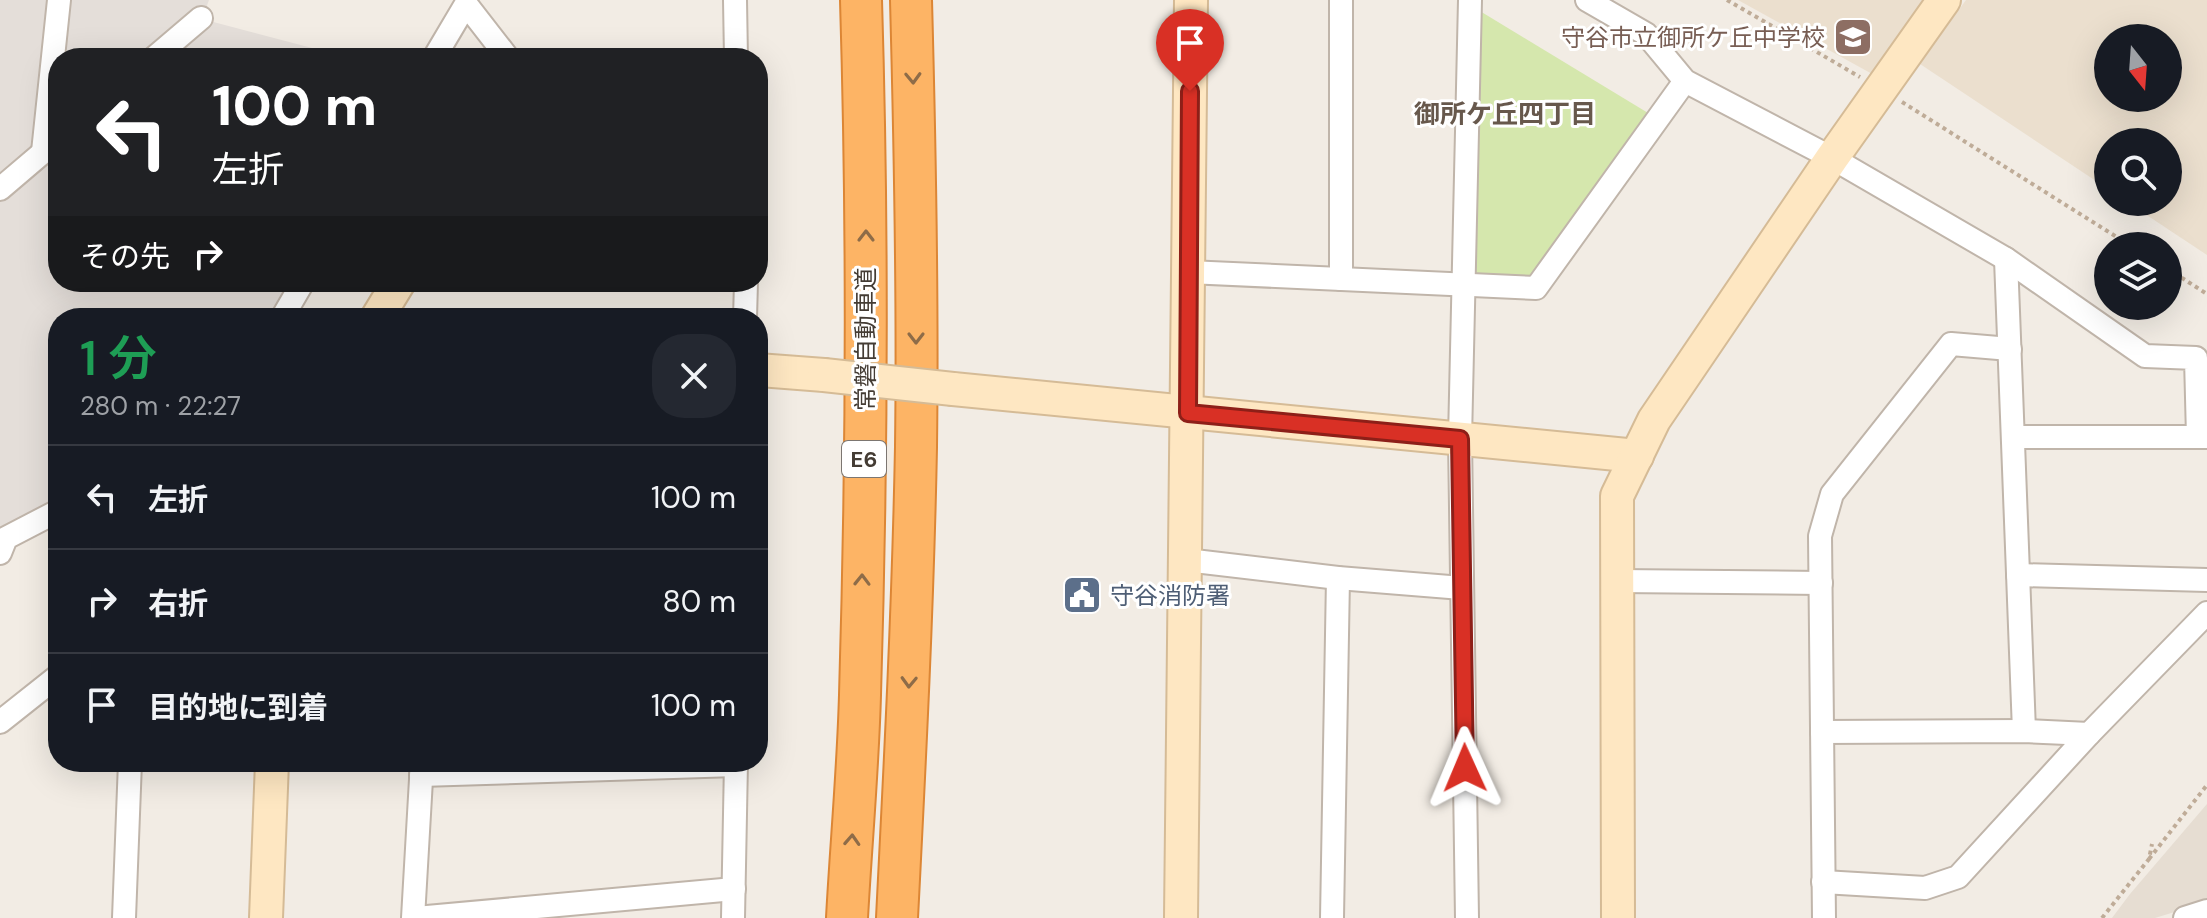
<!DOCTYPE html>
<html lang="ja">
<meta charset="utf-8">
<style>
body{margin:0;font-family:"DM Sans","Noto Sans JP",sans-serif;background:#242831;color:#f1f3f6;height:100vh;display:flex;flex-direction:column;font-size:30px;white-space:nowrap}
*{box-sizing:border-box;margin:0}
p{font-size:26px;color:#9ea1a6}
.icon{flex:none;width:44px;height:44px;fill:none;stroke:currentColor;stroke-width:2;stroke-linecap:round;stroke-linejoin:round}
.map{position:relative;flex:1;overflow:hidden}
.panel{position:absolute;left:48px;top:308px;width:720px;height:464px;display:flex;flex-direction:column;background:#171b24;border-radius:32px;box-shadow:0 8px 32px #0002}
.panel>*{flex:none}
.top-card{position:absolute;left:48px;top:48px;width:720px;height:244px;border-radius:32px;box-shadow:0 8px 32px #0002;background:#202124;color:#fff;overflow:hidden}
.needle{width:52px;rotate:163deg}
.controls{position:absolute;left:2094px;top:24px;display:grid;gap:16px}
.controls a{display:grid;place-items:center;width:88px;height:88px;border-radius:50%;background:#171b24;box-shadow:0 8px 32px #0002;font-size:40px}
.pin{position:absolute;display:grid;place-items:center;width:68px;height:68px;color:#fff;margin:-82px -34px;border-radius:50% 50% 50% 0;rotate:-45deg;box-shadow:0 0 8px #0007}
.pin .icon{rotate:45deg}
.me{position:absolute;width:88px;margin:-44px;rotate:359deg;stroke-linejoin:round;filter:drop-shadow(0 0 6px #0008)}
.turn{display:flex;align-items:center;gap:28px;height:168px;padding:0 32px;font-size:36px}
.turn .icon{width:104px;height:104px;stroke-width:2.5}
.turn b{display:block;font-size:56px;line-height:68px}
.then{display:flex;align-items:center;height:76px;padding:0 32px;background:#0003;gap:16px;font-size:30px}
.round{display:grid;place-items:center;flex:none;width:84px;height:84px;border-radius:32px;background:#242831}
.headline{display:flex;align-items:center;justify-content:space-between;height:136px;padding:0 32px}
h1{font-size:48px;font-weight:600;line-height:60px;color:#1e9e55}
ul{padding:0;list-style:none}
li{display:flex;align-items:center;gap:24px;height:104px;padding:0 32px;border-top:2px solid #363941}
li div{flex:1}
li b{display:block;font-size:30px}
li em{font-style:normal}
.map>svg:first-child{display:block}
</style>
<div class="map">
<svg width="2207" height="918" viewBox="0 0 2207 918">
<rect width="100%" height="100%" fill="#f2ece4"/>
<polygon fill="#e6ddd2" points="2207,804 2207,902 2155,918 2112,918 2130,894"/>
<polygon fill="#e4ded9" points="0,0 209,0 202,19 350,58 58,58 58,282 295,282 273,318 58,318 58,514 0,543"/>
<g fill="#ebdfce" fill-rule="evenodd">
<polygon points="1738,0 1927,0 1874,75"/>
<path d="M 1966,0 L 2207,0 L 2207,255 L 2127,202 L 2168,202 L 2168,142 L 2108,142 L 2108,189 L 1920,64 ZM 2108,38 L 2168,38 L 2168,98 L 2108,98 Z"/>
</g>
<polygon fill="#d5e7ad" points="1470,5 1658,119 1536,288 1464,285"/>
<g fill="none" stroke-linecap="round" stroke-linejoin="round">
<defs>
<g id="street">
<polyline points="735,0 736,58"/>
<polyline points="1341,0 1341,279"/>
<polyline points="1587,0 1646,34 1685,81 1832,158 2006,259 2145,356 2196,358 2198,437"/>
<polyline points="154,58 201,18"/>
<polyline points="434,58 466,4 508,58"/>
<polyline points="43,152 59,0"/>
<polyline points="0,189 54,143"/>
<polyline points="2006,259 2024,731"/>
<polyline points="1188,272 1536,288 1685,81"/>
<polyline points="282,318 303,282"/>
<polyline points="745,318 746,282"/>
<polyline points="2013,437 2207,437"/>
<polyline points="0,553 6,538 58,511"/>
<polyline points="1186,560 1338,578 1462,588"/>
<polyline points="2018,575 2207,580"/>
<polyline points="1618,581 1821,583"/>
<polyline points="0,722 58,676"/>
<polyline points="1822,732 2024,731 2089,734"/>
<polyline points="421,775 736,765"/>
<polyline points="1823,882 1925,888 1958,877 2089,734 2207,613"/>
<polyline points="124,918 130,762"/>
<polyline points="413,918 422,762"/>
<polyline points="416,918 734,889"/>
<polyline points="733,918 736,762"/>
<polyline points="1332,918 1338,578"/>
<polyline points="1467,918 1460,439 1470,0"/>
<polyline points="1824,918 1820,536 1832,494 1951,344 2010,349"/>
<polyline points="2185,918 2207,911"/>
</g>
<g id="secondary">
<polyline points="377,318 399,282"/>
<polyline points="758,370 824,375"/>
<polyline points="953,389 1637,456"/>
<polyline points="266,918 272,762"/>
<polyline points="1181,918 1191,0"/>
<polyline points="1618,918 1617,496 1654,420 1832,158 1944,0"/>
</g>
<g id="highway">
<path d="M 847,918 C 851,844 858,769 860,695 C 867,463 868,231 861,0"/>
<path d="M 897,918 C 905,761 913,604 916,447 C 918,298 915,149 911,0"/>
</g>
</defs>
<use href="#street" stroke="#c0b5aa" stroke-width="26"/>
<use href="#secondary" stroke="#d5bb96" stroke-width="36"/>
<use href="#highway" stroke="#dc8635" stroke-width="44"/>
<g stroke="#bfac98" stroke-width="4" stroke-dasharray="4 4" stroke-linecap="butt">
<polyline points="1727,0 1860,77"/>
<polyline points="1902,102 2131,246"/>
<polyline points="2168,269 2207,294"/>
<polyline points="2149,859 2207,785"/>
<polyline points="2102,918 2149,859 2152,844"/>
</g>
<use href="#street" stroke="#fff" stroke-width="22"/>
<use href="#secondary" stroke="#fee7c2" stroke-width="32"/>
<use href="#highway" stroke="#fdb465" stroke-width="40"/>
<defs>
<polyline id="secondary-bridge" points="824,375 953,389"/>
</defs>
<use href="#secondary-bridge" stroke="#d5bb96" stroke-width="36" stroke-linecap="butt"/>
<use href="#secondary-bridge" stroke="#fee7c2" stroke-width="32"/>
</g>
<defs><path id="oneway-chevron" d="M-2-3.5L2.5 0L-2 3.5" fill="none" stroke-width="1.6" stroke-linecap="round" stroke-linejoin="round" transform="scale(2)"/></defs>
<g stroke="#8e6c48">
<use href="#oneway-chevron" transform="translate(913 78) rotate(88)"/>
<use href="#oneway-chevron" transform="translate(866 236) rotate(-90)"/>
<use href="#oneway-chevron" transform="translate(916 338) rotate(90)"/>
<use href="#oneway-chevron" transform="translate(862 580) rotate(-89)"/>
<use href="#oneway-chevron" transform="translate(909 682) rotate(92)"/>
<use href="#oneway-chevron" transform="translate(852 840) rotate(-87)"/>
</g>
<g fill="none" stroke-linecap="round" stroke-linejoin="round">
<defs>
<polyline id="route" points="1190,91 1188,413 1460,439 1465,768"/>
</defs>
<use href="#route" stroke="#8d1f18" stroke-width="20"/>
<use href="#route" stroke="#d93025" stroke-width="14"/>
</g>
<defs>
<symbol id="school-square" viewBox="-11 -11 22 22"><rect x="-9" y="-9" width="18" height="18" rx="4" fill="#8d6e63" stroke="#fff"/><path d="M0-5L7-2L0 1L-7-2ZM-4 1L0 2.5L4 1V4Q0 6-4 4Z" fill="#fff"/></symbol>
<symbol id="civic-square" viewBox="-11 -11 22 22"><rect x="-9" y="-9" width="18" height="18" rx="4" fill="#5c6f8a" stroke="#fff"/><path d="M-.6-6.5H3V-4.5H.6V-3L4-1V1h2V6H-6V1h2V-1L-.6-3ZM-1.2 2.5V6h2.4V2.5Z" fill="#fff"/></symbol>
</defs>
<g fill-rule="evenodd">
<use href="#school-square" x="1831" y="15" width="44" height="44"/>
<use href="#civic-square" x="1060" y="573" width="44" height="44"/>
</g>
<g text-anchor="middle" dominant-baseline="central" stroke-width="6" stroke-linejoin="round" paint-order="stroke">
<rect fill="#fff" stroke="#7c7671" stroke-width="2" x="842" y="441" width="44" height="36" rx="6"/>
<g font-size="22" font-weight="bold" fill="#443c34">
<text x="864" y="459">E6</text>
</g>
<g font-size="24" fill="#785e54" stroke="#fff" text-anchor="end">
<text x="1825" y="37">守谷市立御所ケ丘中学校</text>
</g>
<g font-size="24" fill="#443c34" stroke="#fff">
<text transform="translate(865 339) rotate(-90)">常磐自動車道</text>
</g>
<g font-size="24" fill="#4e5e75" stroke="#fff" text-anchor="start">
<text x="1110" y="595">守谷消防署</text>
</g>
<g font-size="26" font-weight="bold" fill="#67584c" stroke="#fff">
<text x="1505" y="114">御所ケ丘四丁目</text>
</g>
</g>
</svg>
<div class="controls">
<a><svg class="needle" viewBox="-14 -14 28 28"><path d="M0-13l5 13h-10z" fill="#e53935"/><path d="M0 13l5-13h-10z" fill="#9ea1a6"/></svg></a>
<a><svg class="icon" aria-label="search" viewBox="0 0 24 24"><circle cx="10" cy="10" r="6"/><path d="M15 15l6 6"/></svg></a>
<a><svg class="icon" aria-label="layers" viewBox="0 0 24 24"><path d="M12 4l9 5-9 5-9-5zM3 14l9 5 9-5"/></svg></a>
</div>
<div class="pin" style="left:1190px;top:91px;background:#d93025"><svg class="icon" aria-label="arrive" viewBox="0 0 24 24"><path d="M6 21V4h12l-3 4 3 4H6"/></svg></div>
<svg class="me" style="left:1465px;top:768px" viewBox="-20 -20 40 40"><path d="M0-17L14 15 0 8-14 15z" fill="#d93025" stroke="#fff" stroke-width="4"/></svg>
<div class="top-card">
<div class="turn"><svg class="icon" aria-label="left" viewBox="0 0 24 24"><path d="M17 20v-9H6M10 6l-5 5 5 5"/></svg><div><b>100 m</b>左折</div></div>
<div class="then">その先<svg class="icon" aria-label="right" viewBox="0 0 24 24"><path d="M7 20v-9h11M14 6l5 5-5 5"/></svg></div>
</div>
<section class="panel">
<div class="headline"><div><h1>1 分</h1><p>280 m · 22:27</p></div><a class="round"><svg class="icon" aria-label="close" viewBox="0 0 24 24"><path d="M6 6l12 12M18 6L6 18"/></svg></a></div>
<ul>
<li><svg class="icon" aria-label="left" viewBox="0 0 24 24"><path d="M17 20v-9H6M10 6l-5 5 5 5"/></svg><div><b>左折</b></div><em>100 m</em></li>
<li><svg class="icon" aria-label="right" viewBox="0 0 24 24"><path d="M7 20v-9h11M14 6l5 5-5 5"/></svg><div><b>右折</b></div><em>80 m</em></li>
<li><svg class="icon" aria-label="arrive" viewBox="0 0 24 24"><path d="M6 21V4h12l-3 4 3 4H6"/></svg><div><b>目的地に到着</b></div><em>100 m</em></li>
</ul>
</section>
</div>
